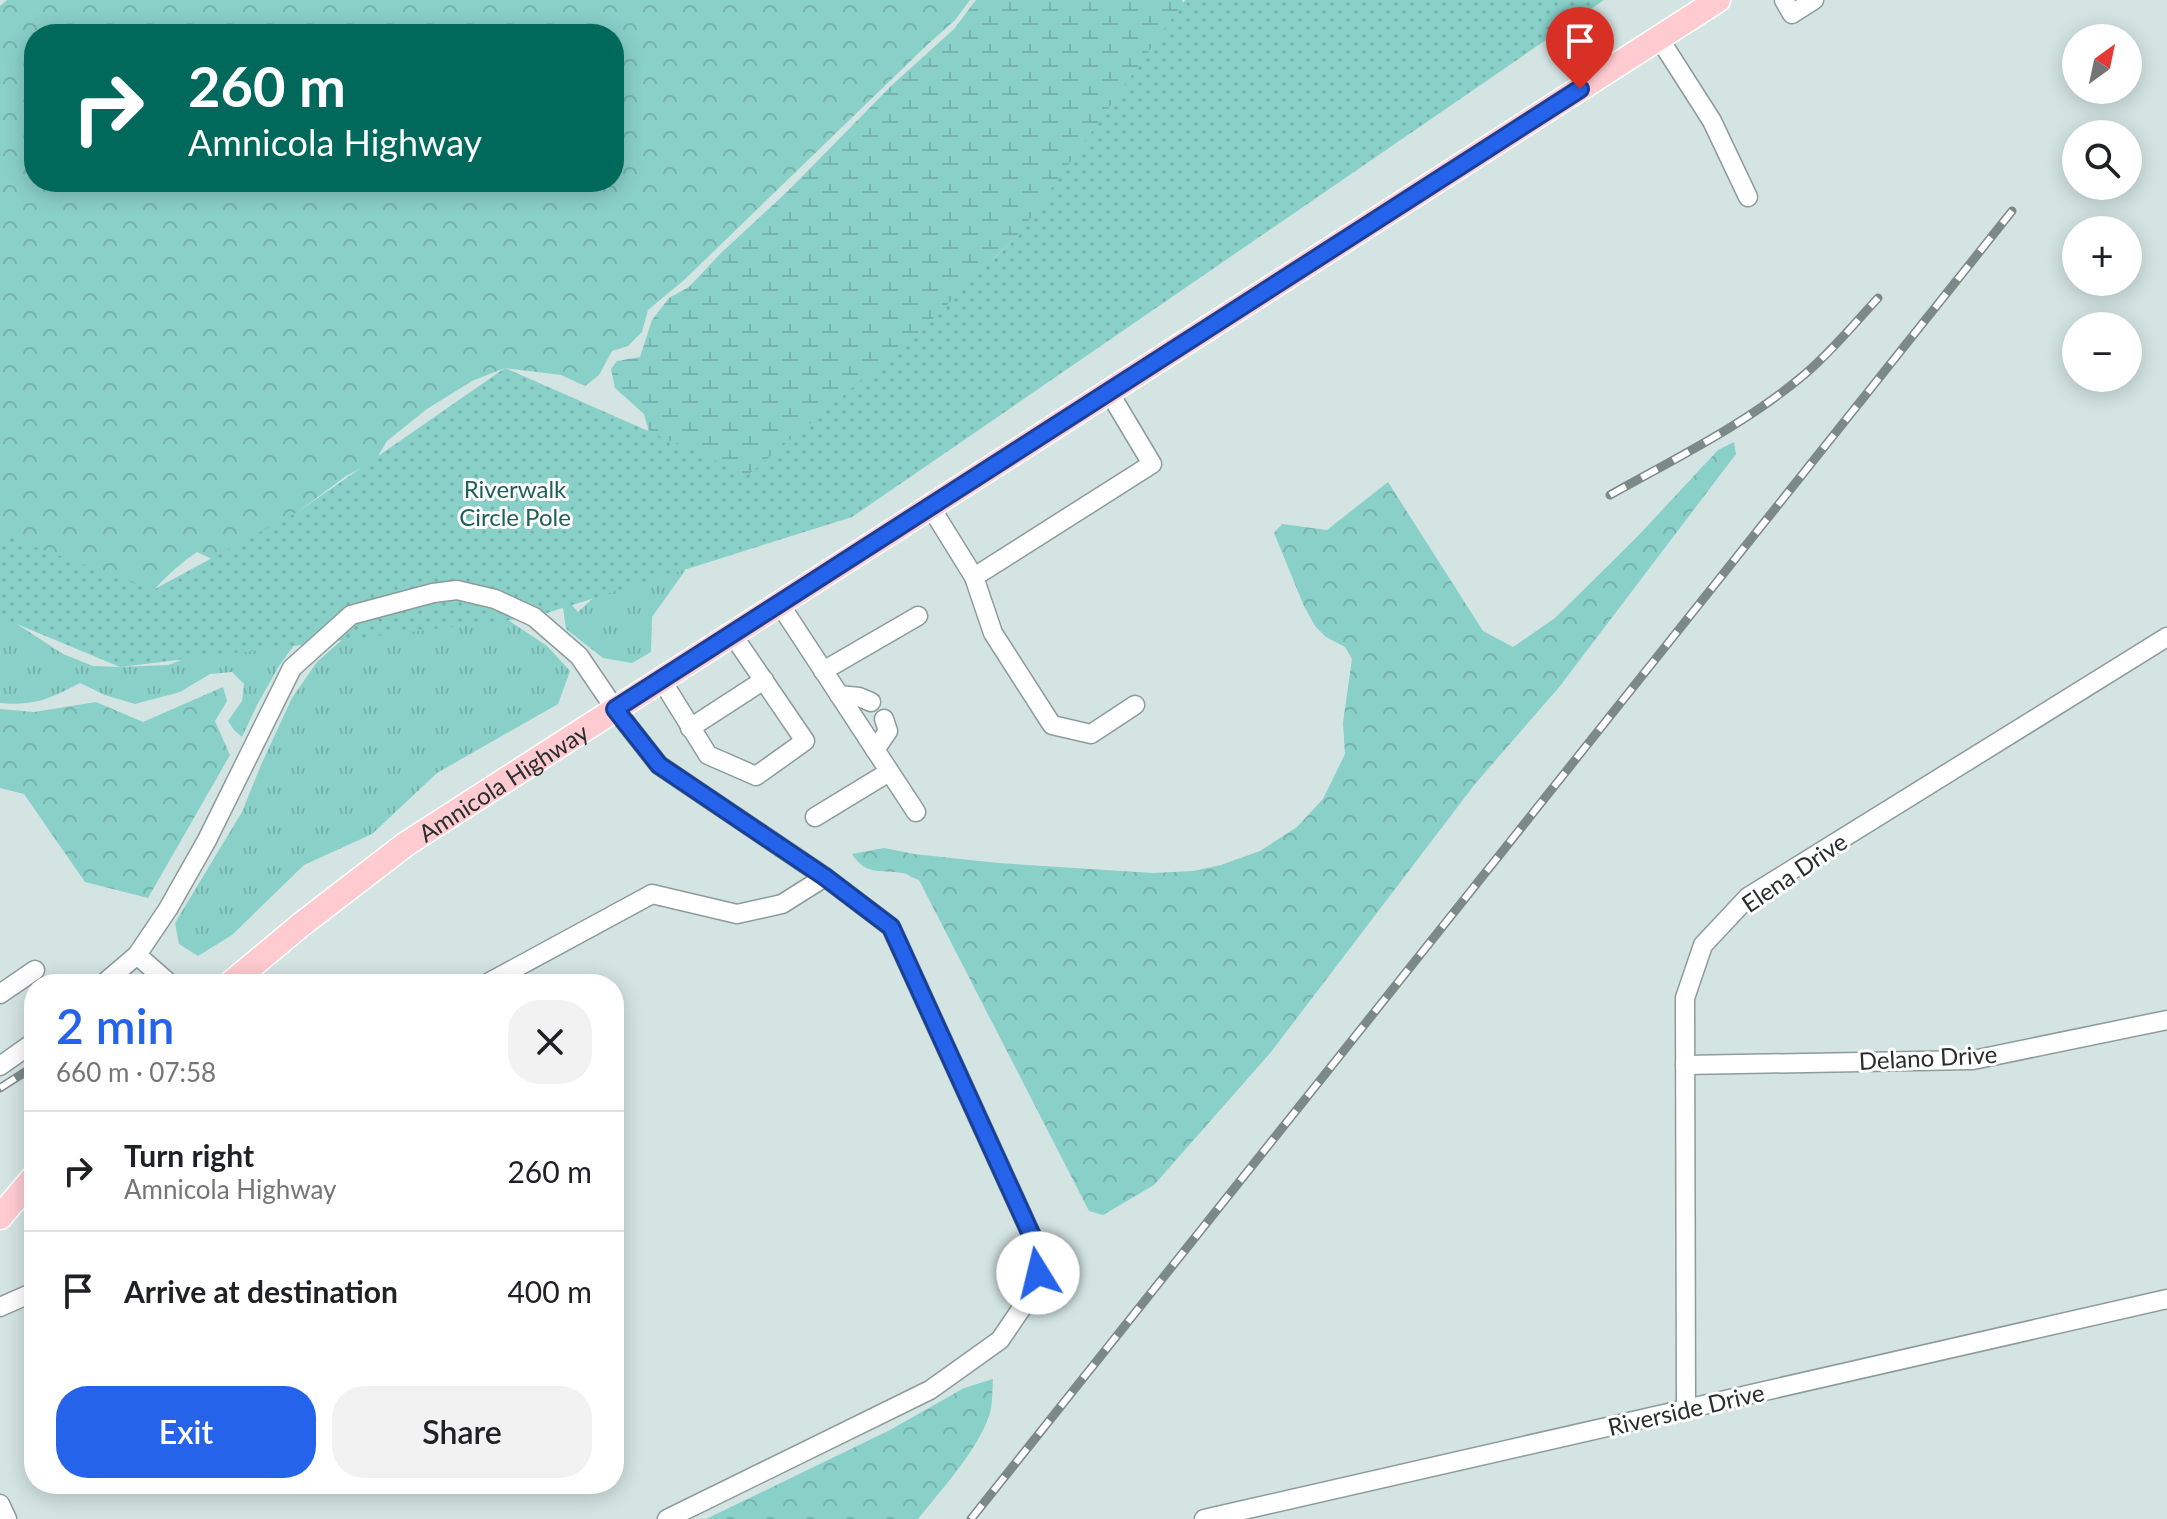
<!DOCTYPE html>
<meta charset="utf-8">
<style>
body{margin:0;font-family:Lato,sans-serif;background:#f2f2f2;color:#202124;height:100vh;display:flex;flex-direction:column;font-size:30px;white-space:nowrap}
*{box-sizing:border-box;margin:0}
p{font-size:26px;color:#757577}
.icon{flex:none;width:44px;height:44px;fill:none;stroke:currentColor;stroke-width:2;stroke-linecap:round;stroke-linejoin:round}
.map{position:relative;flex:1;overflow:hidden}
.details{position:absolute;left:24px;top:974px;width:600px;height:520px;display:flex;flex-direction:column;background:#fff;border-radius:32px;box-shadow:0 4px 20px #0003}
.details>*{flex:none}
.guide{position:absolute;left:24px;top:24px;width:600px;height:168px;border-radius:32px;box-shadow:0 4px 20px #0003;background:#00695c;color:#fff;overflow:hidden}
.needle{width:52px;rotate:33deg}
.controls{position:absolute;left:2062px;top:24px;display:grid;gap:16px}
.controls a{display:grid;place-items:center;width:80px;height:80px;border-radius:50%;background:#fff;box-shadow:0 4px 20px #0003;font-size:40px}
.pin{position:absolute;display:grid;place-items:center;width:68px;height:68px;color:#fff;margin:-82px -34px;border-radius:50% 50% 50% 0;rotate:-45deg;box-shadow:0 0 8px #0007}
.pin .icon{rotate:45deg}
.me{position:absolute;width:88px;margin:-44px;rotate:351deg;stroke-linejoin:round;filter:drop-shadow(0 0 6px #0008)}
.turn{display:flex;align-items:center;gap:28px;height:168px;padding:0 32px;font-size:36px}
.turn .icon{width:104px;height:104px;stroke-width:2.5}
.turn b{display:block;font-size:56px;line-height:68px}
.round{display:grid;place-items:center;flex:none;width:84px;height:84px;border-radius:32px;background:#f2f2f2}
.overview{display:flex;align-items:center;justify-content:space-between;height:136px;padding:0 32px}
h1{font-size:48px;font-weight:600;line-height:60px;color:#2563eb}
.button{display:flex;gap:16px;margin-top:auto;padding:16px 32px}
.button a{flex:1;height:92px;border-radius:32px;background:#2563eb;color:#fff;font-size:32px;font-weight:600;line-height:92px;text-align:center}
.button a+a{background:#f2f2f2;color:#202124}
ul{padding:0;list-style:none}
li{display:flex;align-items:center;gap:24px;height:120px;padding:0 32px;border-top:2px solid #e0e0e0}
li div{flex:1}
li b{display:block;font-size:30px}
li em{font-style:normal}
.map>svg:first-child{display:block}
</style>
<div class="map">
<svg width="2167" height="1519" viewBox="0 0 2167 1519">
<defs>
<pattern id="grass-tufts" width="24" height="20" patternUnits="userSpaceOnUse" patternTransform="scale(2)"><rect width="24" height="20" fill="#89d0c9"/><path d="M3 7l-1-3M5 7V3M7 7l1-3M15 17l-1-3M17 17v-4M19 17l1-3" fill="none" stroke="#76b3ad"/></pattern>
<pattern id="forest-crowns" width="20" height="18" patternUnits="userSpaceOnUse" patternTransform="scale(2)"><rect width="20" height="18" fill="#89d0c9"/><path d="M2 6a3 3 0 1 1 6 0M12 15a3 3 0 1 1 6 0" fill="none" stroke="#76b3ad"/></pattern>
<pattern id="wetland-marsh" width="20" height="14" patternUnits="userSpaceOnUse" patternTransform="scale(2)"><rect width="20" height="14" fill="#89d0c9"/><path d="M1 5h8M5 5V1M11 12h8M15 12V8" fill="none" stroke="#76b3ad"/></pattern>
<pattern id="park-dots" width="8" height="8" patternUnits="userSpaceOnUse" patternTransform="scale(2)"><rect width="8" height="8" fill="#89d0c9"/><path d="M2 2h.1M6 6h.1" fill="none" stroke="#76b3ad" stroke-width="1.8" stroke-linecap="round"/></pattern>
</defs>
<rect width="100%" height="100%" fill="#d3e4e2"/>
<g fill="url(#grass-tufts)">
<polygon points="690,559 684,572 652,617 651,652 632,663 603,658 566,629 563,608 571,604 578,612 592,599 602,583"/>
<path d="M 0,613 L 63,654 L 93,666 L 120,667 L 168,665 L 206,651 L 302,634 L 279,666 L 257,705 L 242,737 L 234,730 L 228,721 L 242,701 L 244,684 L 232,672 L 210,674 L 180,692 L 135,704 L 105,695 L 80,683 C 49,699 35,706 0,703 Z"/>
<polygon points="502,616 547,646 570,671 558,704 437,773 372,834 304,865 232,935 198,956 179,944 175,923 242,812 261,765 292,698 317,662 360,624"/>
</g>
<g fill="url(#forest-crowns)" fill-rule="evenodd">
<path d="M 7,0 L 970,0 L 955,20 L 927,45 L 683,281 L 648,310 L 642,332 L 628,346 L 612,351 L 599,375 L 585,386 L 561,375 L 505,368 L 472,381 L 427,409 L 387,441 L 375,461 L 346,476 L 299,511 L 233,569 L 197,552 C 167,572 146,598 124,626 L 0,567 L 0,6 ZM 34,34 L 614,34 L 614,182 L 34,182 Z"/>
<path d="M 1734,442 L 1736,454 L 1560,686 L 1475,784 L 1271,1052 L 1154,1185 L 1103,1215 L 1089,1211 L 919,880 C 918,880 907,875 907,874 C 884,868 867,878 852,854 L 884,848 L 914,854 L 998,863 L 1153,873 L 1193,871 L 1221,865 L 1260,851 L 1297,827 L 1323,799 L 1345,754 L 1343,723 L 1352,659 L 1345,647 L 1326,637 L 1315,626 L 1304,606 L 1274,533 L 1282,524 L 1327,530 L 1388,482 L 1483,631 L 1513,647 L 1555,618 L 1637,537 L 1718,450 Z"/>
<polygon points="223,687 227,701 215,721 230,755 148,898 85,882 24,794 0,788 0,709 34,712 96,702 143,722"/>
<path d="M 993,1379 C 992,1391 993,1405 989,1416 C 977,1451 941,1490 918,1519 L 706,1519 L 890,1430 L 964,1388 Z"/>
</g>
<polygon fill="url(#wetland-marsh)" points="976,0 1182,0 1198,35 1053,202 997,255 949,308 733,488 649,432 644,414 615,388 611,369 617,361 640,357 652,320 669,298 689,287 721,253 788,191 891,86 954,29"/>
<polygon fill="url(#park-dots)" points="1185,0 1604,0 852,517 534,617 120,667 0,617 0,534 153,590 299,511 505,368 748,475 918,333 1019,234"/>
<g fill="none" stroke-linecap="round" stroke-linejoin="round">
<defs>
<g id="minor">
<polyline points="1784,0 1792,14 1814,0"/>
<polyline points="1659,38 1712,121 1748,197"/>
<polyline points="930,506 974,577 993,633 1052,725 1091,734 1135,705"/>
<polyline points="974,577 1152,464 1109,392"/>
<polyline points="779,603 916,812"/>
<polyline points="823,671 918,616"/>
<polyline points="661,679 708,755 756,776 805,741 732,634"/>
<polyline points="839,695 859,697 871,702"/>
<polyline points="690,728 764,680"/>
<polyline points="875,750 888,731 884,719"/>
<polyline points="815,817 889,772"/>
<polyline points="137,955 168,909 207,840 292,668 351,615 433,593 457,590 495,599 534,617 579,656 615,709 659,765 825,877 782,904 737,914 652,894 486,984"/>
<polyline points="103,984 137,955 170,984"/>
<polyline points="0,994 35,970"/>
<polyline points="1685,1065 1973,1060 2167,1020"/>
<polyline points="0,1066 34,1042"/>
<polyline points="0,1307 34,1292"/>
<polyline points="1686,1409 1685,998 1703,945 1748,897 2167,637"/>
<polyline points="0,1504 7,1519"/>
<polyline points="667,1519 930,1390 1000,1340 1034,1290 1041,1256 891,927 825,877"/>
<polyline points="1204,1519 2167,1299"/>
</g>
<g id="major">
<path id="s1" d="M 230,984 L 302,924 L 406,844 L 1718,0"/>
<polyline points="0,1217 34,1177"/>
</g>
</defs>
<use href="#minor" stroke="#8c9c9a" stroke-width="21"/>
<use href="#major" stroke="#fff" stroke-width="27"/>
<use href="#minor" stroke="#fff" stroke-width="18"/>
<use href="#major" stroke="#fecbd0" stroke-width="24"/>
<defs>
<g id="rail">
<path d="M 1610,495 C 1676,458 1746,424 1805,374 C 1831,352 1854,324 1878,298"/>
<polyline points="0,1088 33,1067"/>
<polyline points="971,1519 2012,211"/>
</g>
</defs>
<use href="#rail" stroke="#7d8987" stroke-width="9"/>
<use href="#rail" stroke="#fff" stroke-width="6" stroke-dasharray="18" stroke-linecap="butt"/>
</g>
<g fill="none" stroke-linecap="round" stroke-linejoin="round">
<defs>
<polyline id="route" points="1038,1273 1041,1256 891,927 825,877 659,765 615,709 1580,89"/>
</defs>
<use href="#route" stroke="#184099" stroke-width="20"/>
<use href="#route" stroke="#2563eb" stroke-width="14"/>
</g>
<g text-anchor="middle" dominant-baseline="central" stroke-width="6" stroke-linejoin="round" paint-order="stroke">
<g font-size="24" fill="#1f5f5a" stroke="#fff">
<text x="515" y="488">Riverwalk<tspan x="515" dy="28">Circle Pole</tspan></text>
</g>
<g font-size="24" fill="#272e2d" stroke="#fff">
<text stroke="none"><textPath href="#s1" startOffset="340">Amnicola Highway</textPath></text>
<text transform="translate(1794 872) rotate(-34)">Elena Drive</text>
<text transform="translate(1928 1057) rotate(-3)">Delano Drive</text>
<text transform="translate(1686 1409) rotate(-13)">Riverside Drive</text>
</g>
</g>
</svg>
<div class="controls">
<a><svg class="needle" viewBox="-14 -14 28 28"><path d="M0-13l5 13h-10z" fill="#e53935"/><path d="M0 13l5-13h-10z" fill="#757577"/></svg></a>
<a><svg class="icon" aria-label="search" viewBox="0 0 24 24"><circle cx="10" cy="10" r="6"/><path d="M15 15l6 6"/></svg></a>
<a>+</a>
<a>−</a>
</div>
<div class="pin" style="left:1580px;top:89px;background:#d93025"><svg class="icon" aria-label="arrive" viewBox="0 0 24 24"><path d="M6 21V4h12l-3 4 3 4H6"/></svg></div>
<svg class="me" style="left:1038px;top:1273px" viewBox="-20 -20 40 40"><circle r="19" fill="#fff"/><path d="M0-13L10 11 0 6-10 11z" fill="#2563eb"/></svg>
<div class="guide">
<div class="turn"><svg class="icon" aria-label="right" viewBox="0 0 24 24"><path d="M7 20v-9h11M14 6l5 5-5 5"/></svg><div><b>260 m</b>Amnicola Highway</div></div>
</div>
<section class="details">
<div class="overview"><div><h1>2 min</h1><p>660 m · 07:58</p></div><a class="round"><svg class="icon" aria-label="close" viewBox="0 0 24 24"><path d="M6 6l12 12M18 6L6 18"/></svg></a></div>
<ul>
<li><svg class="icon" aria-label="right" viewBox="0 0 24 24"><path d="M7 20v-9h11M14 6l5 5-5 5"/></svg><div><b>Turn right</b><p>Amnicola Highway</p></div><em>260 m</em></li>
<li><svg class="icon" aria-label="arrive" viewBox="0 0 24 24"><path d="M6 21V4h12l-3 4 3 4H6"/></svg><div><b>Arrive at destination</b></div><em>400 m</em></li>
</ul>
<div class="button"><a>Exit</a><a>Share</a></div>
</section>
</div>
